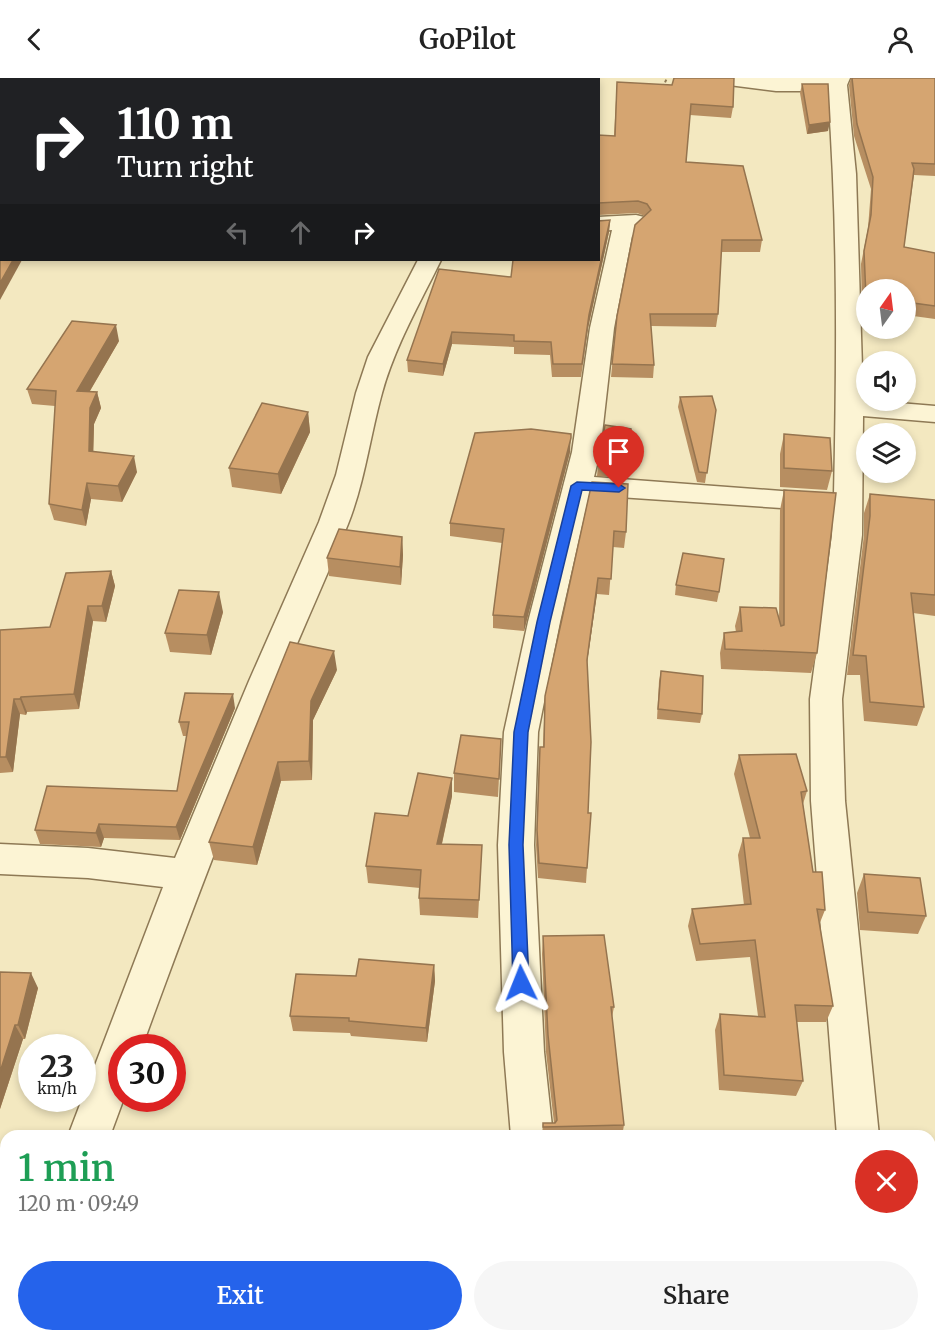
<!DOCTYPE html>
<meta charset="utf-8">
<style>
body{margin:0;font-family:Merriweather,serif;background:#f6f6f6;color:#222;height:100vh;display:flex;flex-direction:column;font-size:22px;white-space:nowrap}
*{box-sizing:border-box;margin:0}
p{font-size:20px;color:#767676}
.icon{flex:none;width:33px;height:33px;fill:none;stroke:currentColor;stroke-width:2;stroke-linecap:round;stroke-linejoin:round}
.map{position:relative;flex:1;overflow:hidden}
.drawer{position:absolute;left:0px;top:1052px;width:936px;height:212px;display:flex;flex-direction:column;background:#fff;border-radius:18px 18px 0 0;box-shadow:0 3px 9px #0003}
.drawer>*{flex:none}
.top-card{position:absolute;left:0px;top:0px;width:600px;height:183px;box-shadow:0 3px 9px #0003;background:#202124;color:#fff;overflow:hidden}
.needle{width:39px;rotate:14deg}
.controls{position:absolute;left:856px;top:201px;display:grid;gap:12px}
.controls a{display:grid;place-items:center;width:60px;height:60px;border-radius:50%;background:#fff;box-shadow:0 3px 9px #0003;font-size:30px}
.speed{position:absolute;left:18px;top:956px;display:flex;gap:12px;font-size:30px;font-weight:700;text-align:center}
.speed>*{display:grid;place-content:center;width:78px;height:78px;border-radius:50%;background:#fff;box-shadow:0 3px 9px #0003;line-height:1}
.speed small{font-size:15px;font-weight:400}
.speed .limit{border:9px solid #d22;background:#fff;color:#111}
.pin{position:absolute;display:grid;place-items:center;width:51px;height:51px;color:#fff;margin:-62px -26px;border-radius:50% 50% 50% 0;rotate:-45deg;box-shadow:0 0 6px #0007}
.pin .icon{rotate:45deg}
.me{position:absolute;width:66px;margin:-33px;rotate:358deg;stroke-linejoin:round;filter:drop-shadow(0 0 4px #0008)}
.turn{display:flex;align-items:center;gap:21px;height:126px;padding:0 18px;font-size:27px}
.turn .icon{width:78px;height:78px;stroke-width:2.5}
.turn b{display:block;font-size:42px;line-height:51px}
.lanes{display:flex;align-items:center;height:57px;padding:0 18px;background:#0003;justify-content:center;gap:30px;direction:ltr}
.lanes .off{opacity:.35}
.round{display:grid;place-items:center;flex:none;width:63px;height:63px;border-radius:32px;background:#f6f6f6}
.summary{display:flex;align-items:center;justify-content:space-between;height:102px;padding:0 18px}
h1{font-size:36px;font-weight:600;line-height:45px;color:#1e9e55}
.primary-button{display:flex;gap:12px;margin-top:auto;padding:12px 18px}
.primary-button a{flex:1;height:69px;border-radius:36px;background:#2563eb;color:#fff;font-size:24px;font-weight:600;line-height:69px;text-align:center}
.primary-button a+a{background:#f6f6f6;color:#222}
header{display:flex;justify-content:space-between;align-items:center;height:78px;padding:0 18px;background:#fff;font-size:27px;font-weight:600}
.map>svg:first-child{display:block}
</style>
<header><svg class="icon" aria-label="back" viewBox="0 0 24 24"><path d="M15 5l-7 7 7 7"/></svg>GoPilot<svg class="icon" aria-label="person" viewBox="0 0 24 24"><circle cx="12" cy="8" r="4"/><path d="M4 21q1-7 8-7t8 7"/></svg></header>
<div class="map">
<svg width="935" height="1262" viewBox="0 0 935 1262">
<rect width="100%" height="100%" fill="#f3e8c0"/>
<g fill="none" stroke-linecap="round" stroke-linejoin="round">
<defs>
<g id="street">
<path d="M 711,0 L 850,0 L 847,7 L 856,96 L 863,322 L 935,328 L 935,344 L 863,338 L 862,457 L 842,621 L 845,723 L 879,1058 L 837,1058 L 811,723 L 810,621 L 832,457 L 833,432 L 827,433 L 589,417 L 560,544 L 538,654 L 534,767 L 544,974 L 553,1058 L 511,1058 L 504,974 L 498,767 L 504,654 L 528,544 L 572,374 L 590,250 L 612,152 L 598,153 L 598,139 L 636,137 L 644,139 L 647,144 L 632,158 L 614,250 L 600,374 L 594,399 L 834,417 C 837,282 838,147 828,13 L 776,13 L 721,6 L 714,4 Z"/>
<path d="M 418,182 L 441,182 C 420,225 395,268 382,315 C 370,358 365,403 348,446 C 327,499 302,551 281,605 C 233,726 186,847 142,969 L 122,969 L 122,1020 L 124,1020 L 110,1058 L 68,1058 L 163,809 L 88,800 L 0,796 L 0,766 L 88,770 L 175,780 L 249,603 L 319,444 L 336,397 L 356,315 L 368,279 Z"/>
<polygon points="6,1239 6,1257 42,1257 40,1262 0,1262 0,1247 3,1241"/>
<rect x="519" y="1257" width="46" height="5"/>
<polygon points="750,1257 822,1257 820,1262 748,1262"/>
<polygon points="856,1257 902,1257 903,1262 857,1262"/>
</g>
</defs>
<use href="#street" stroke="#8e7955" stroke-width="3"/>
<polyline stroke="#8e7955" stroke-width="2" stroke-dasharray="3 2" stroke-linecap="butt" points="663,9 667,0"/>
<use href="#street" fill="#fcf4d4" fill-rule="evenodd"/>
</g>
<g fill="#b78e61">
<polygon points="279,0 546,0 545,2 279,2"/>
<polygon points="851,0 935,0 935,98 914,97 904,169 935,175 935,241 906,237 906,212 867,212 867,232 862,232 861,186 868,150 871,111 854,58 849,7"/>
<polygon points="617,4 733,29 731,40 690,37 686,84 762,162 760,174 721,174 718,236 716,249 651,248 654,287 653,300 611,299 617,238 645,138 637,135 598,137 598,57 614,58"/>
<polygon points="802,6 828,53 807,56 800,15"/>
<polygon points="610,142 609,154 588,250 581,299 552,299 550,277 514,276 514,269 452,266 443,298 408,294 407,282 511,199"/>
<polygon points="119,263 90,313 97,314 101,330 94,346 93,373 137,394 122,424 91,421 86,448 54,442 49,426 55,328 32,326 27,311"/>
<polygon points="680,319 716,332 705,405 697,404 678,329"/>
<polygon points="308,334 310,354 281,416 232,409 229,390"/>
<polygon points="784,356 832,393 827,412 780,409 780,376"/>
<polygon points="570,374 524,553 493,550 493,537 502,465 450,458 450,445"/>
<polygon points="599,378 630,380 627,400 597,398"/>
<polygon points="592,404 626,454 624,470 613,469 609,517 597,516 587,585 588,735 587,790 586,805 538,800 536,767 539,685 540,669 543,669 545,618"/>
<polygon points="784,412 817,575 811,595 721,591 720,575 724,555 736,554 735,548 740,529 779,544 780,432"/>
<polygon points="870,416 935,422 935,538 913,535 924,629 917,648 864,643 860,597 847,597 864,457 864,435"/>
<polygon points="402,459 403,477 401,507 329,498 327,480"/>
<polygon points="111,493 115,508 106,544 93,543 79,631 27,634 26,637 20,636 13,694 0,695 0,552 50,549"/>
<polygon points="676,507 719,514 717,524 675,517"/>
<polygon points="223,534 211,577 170,574 165,555"/>
<polygon points="337,592 313,642 312,702 281,703 257,787 214,782 209,764"/>
<polygon points="661,593 702,636 700,645 657,641 659,603"/>
<polygon points="235,630 180,762 104,760 101,769 40,766 35,752 177,713 187,658 183,658 179,644"/>
<polygon points="501,661 498,719 454,714 454,695"/>
<polygon points="739,677 807,713 803,726 813,794 825,832 819,847 833,928 826,944 797,944 803,1003 796,1018 719,1012 715,952 720,936 758,938 750,879 696,883 688,848 692,831 744,827 738,777 743,760 750,760 734,696"/>
<polygon points="452,700 452,718 442,766 482,767 478,840 420,837 419,820 420,810 368,805 366,788 408,738"/>
<polygon points="864,796 926,838 918,856 860,852 857,815"/>
<polygon points="543,858 614,929 612,939 624,1047 622,1058 542,1058 543,1045 554,1045 546,974 542,876"/>
<polygon points="434,887 435,903 427,964 351,958 350,955 293,953 290,938 356,898"/>
<polygon points="0,894 38,910 25,961 23,961 0,1031"/>
<polygon points="930,1083 935,1083 935,1179 930,1178"/>
<rect x="0" y="1109" width="6" height="89"/>
</g>
<g fill="#95744f">
<polygon points="830,44 828,53 807,56 809,47"/>
<polygon points="610,142 609,154 588,250 581,299 589,237"/>
<polygon points="13,182 22,182 0,222 0,205"/>
<polygon points="116,247 119,263 81,328 77,313"/>
<polygon points="452,254 452,266 443,298 443,286"/>
<polygon points="97,314 101,330 94,346 93,389 89,373 90,330"/>
<polygon points="308,334 310,354 281,416 278,396"/>
<polygon points="571,356 570,374 524,553 524,539"/>
<polygon points="134,378 137,394 122,424 118,408"/>
<polygon points="87,405 91,421 86,448 82,432"/>
<polygon points="402,459 403,477 401,507 400,489"/>
<polygon points="111,493 115,508 106,544 102,528"/>
<polygon points="598,500 597,516 585,598 587,582"/>
<polygon points="219,514 223,534 211,577 207,557"/>
<polygon points="88,528 93,543 79,631 74,616"/>
<polygon points="334,573 337,592 313,642 312,702 309,683 311,623"/>
<polygon points="233,616 235,630 180,762 176,749"/>
<polygon points="21,619 27,634 26,637 20,621"/>
<polygon points="14,621 20,636 13,694 6,679"/>
<polygon points="278,684 281,703 257,787 253,769"/>
<polygon points="452,700 452,718 438,783 437,766"/>
<polygon points="99,746 104,760 101,769 96,755"/>
<polygon points="434,887 435,903 427,964 426,950"/>
<polygon points="31,895 38,910 25,961 18,947"/>
<polygon points="15,947 23,961 0,1031 0,994"/>
</g>
<g fill="#d5a571" stroke="#95744f" stroke-width="1.5">
<polygon points="0,0 177,0 193,2 2,2 2,182 13,182 0,205"/>
<polygon points="281,0 363,0 362,2 280,2"/>
<polygon points="437,0 540,0 539,2 450,2"/>
<polygon points="674,0 734,0 733,29 691,26 686,84 743,88 762,162 722,162 718,236 650,236 654,287 612,286 617,238 635,147 651,132 647,126 638,123 598,125 598,57 615,58 617,4 672,7"/>
<polygon points="852,0 935,0 935,86 912,85 914,91 904,169 935,175 935,228 906,224 906,212 867,212 867,219 866,219 864,173 871,137 873,99 857,46"/>
<polygon points="802,6 828,6 830,44 809,47"/>
<polygon points="610,142 589,237 582,286 553,286 551,264 514,263 514,257 452,254 443,286 407,282 439,191 511,199 513,182 598,182 598,143"/>
<polygon points="72,243 116,247 77,313 97,314 90,330 89,373 134,378 118,408 87,405 82,432 49,426 56,313 27,311"/>
<polygon points="712,318 716,332 707,395 699,394 680,319"/>
<polygon points="262,325 308,334 278,396 229,390"/>
<polygon points="605,347 631,351 630,380 599,378"/>
<polygon points="531,351 571,356 571,360 524,539 493,537 504,451 450,445 475,355"/>
<polygon points="784,356 830,360 832,393 784,390"/>
<polygon points="592,404 628,406 626,454 614,453 611,501 598,500 587,582 591,664 588,735 591,735 587,790 539,785 537,752 540,669 544,669 545,618"/>
<polygon points="784,412 836,415 817,575 725,571 724,555 742,553 740,529 776,530 781,548 784,547"/>
<polygon points="870,416 935,422 935,517 911,515 924,629 870,624 866,578 853,577 870,438"/>
<polygon points="339,451 402,459 400,489 327,480"/>
<polygon points="683,475 724,481 719,514 676,507"/>
<polygon points="111,493 102,528 88,528 74,616 21,619 20,621 14,621 6,679 0,679 0,552 50,549 66,495"/>
<polygon points="179,512 219,514 207,557 165,555"/>
<polygon points="290,564 334,573 311,623 309,683 278,684 253,769 209,764"/>
<polygon points="661,593 703,598 702,636 658,631"/>
<polygon points="185,615 233,616 176,749 99,746 96,755 35,752 47,708 177,713 189,644 179,644"/>
<polygon points="461,657 501,661 499,701 454,695"/>
<polygon points="796,676 807,713 801,714 813,794 822,794 825,832 817,831 833,928 795,927 803,1003 724,997 720,936 765,939 755,862 700,866 692,831 751,826 743,760 760,760 739,677"/>
<polygon points="418,695 452,700 437,766 482,767 479,822 419,820 421,792 366,788 375,735 408,738"/>
<polygon points="864,796 920,800 926,838 868,834"/>
<polygon points="604,857 614,929 611,929 624,1047 543,1049 543,1045 555,1045 557,1042 548,957 543,858"/>
<polygon points="359,881 434,887 426,950 349,943 349,940 290,938 296,896 356,898"/>
<polygon points="0,894 31,895 18,947 15,947 0,994"/>
<polygon points="344,1053 461,1058 343,1058"/>
<polygon points="930,1083 935,1083 935,1163 930,1162"/>
<rect x="0" y="1109" width="6" height="76"/>
<polygon points="279,1257 332,1257 343,1260 343,1262 278,1262"/>
<polygon points="398,1257 457,1261 457,1262 398,1262"/>
<polygon points="859,1259 860,1262 835,1262"/>
</g>
<polygon fill="#2563eb" stroke="#184099" stroke-width="1.5" points="577,404 619,406 625,410 619,414 582,412 550,544 528,654 523,767 529,905 527,910 521,912 516,910 513,905 509,767 514,654 537,544 571,408"/>
</svg>
<div class="controls">
<a><svg class="needle" viewBox="-14 -14 28 28"><path d="M0-13l5 13h-10z" fill="#e53935"/><path d="M0 13l5-13h-10z" fill="#767676"/></svg></a>
<a><svg class="icon" aria-label="sound" viewBox="0 0 24 24"><path d="M4 9h4l5-4v14l-5-4H4zM17 9q2 3 0 6"/></svg></a>
<a><svg class="icon" aria-label="layers" viewBox="0 0 24 24"><path d="M12 4l9 5-9 5-9-5zM3 14l9 5 9-5"/></svg></a>
</div>
<div class="speed"><div>23<small>km/h</small></div><div class="limit">30</div></div>
<div class="pin" style="left:619px;top:410px;background:#d93025"><svg class="icon" aria-label="arrive" viewBox="0 0 24 24"><path d="M6 21V4h12l-3 4 3 4H6"/></svg></div>
<svg class="me" style="left:521px;top:905px" viewBox="-20 -20 40 40"><path d="M0-17L14 15 0 8-14 15z" fill="#2563eb" stroke="#fff" stroke-width="4"/></svg>
<div class="top-card">
<div class="turn"><svg class="icon" aria-label="right" viewBox="0 0 24 24"><path d="M7 20v-9h11M14 6l5 5-5 5"/></svg><div><b>110 m</b>Turn right</div></div>
<div class="lanes"><svg class="icon off" aria-label="left" viewBox="0 0 24 24"><path d="M17 20v-9H6M10 6l-5 5 5 5"/></svg><svg class="icon off" aria-label="ahead" viewBox="0 0 24 24"><path d="M12 20V5M6 11l6-6 6 6"/></svg><svg class="icon" aria-label="right" viewBox="0 0 24 24"><path d="M7 20v-9h11M14 6l5 5-5 5"/></svg></div>
</div>
<section class="drawer">
<div class="summary"><div><h1>1 min</h1><p>120 m · 09:49</p></div><a class="round" style="background:#d93025;color:#fff"><svg class="icon" aria-label="close" viewBox="0 0 24 24"><path d="M6 6l12 12M18 6L6 18"/></svg></a></div>
<div class="primary-button"><a>Exit</a><a>Share</a></div>
</section>
</div>
